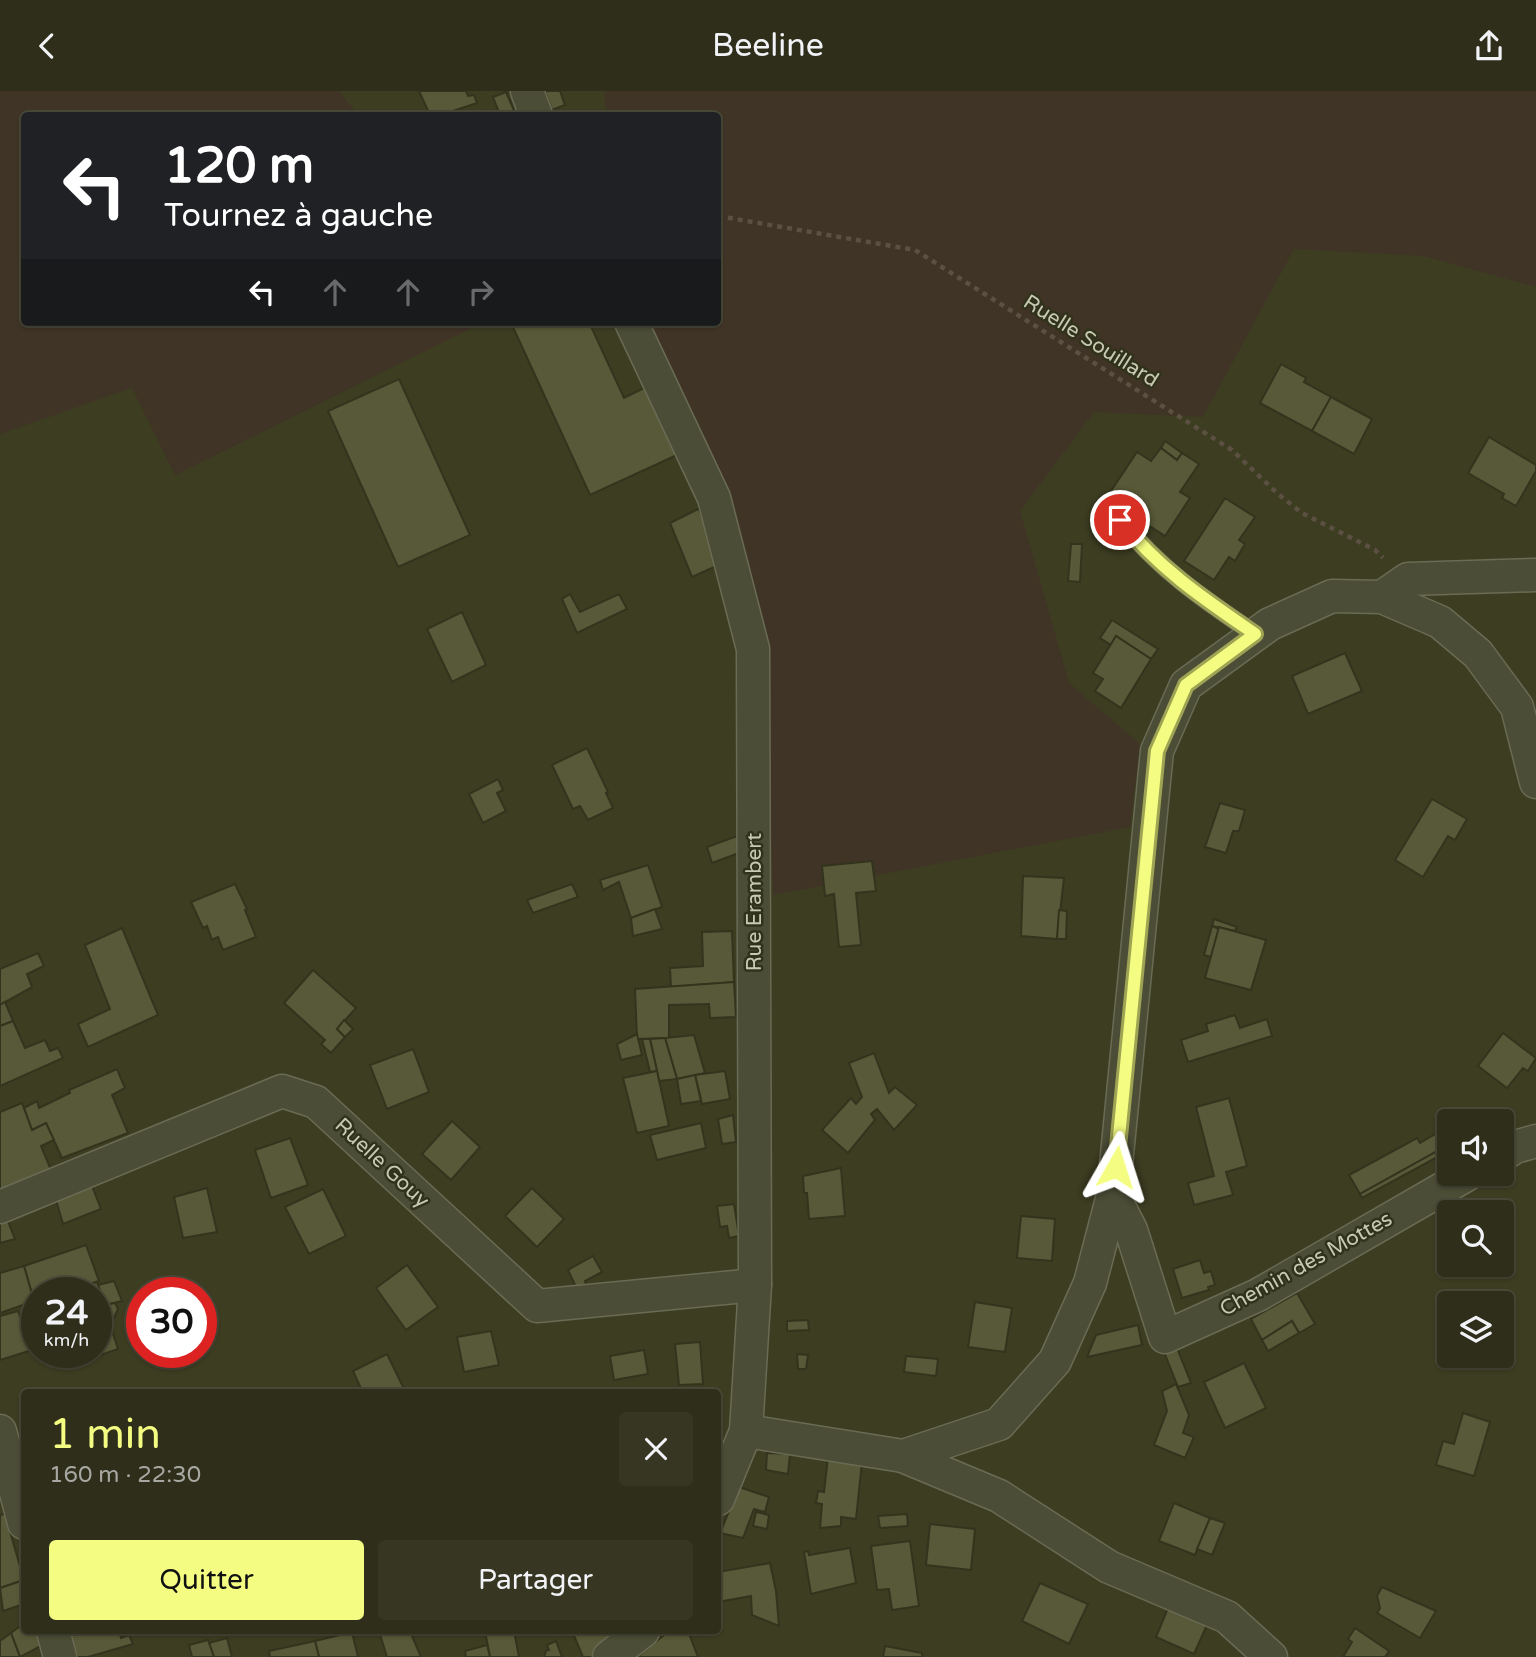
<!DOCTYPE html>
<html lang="fr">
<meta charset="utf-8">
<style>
body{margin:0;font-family:"Varela Round",sans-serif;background:#363623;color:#f1f3f6;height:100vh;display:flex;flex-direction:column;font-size:26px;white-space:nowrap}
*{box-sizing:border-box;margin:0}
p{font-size:23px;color:#a7a8a2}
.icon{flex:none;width:38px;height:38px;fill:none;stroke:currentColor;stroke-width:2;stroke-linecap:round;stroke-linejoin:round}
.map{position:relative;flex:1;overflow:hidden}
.panel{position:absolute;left:21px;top:1298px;width:700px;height:245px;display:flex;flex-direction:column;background:#2e2e1a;border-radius:7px;box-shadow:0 2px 5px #0004,0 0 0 2px #494a39}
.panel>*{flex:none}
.hud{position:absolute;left:21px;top:21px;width:700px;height:214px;border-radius:7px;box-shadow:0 2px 5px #0004,0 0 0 2px #494a39;background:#202124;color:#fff;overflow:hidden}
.controls{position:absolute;left:1437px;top:1018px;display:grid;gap:14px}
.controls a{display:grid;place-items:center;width:77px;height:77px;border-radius:7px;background:#2e2e1a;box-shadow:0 2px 5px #0004,0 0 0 2px #494a39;font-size:35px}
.speed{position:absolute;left:21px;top:1186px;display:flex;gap:14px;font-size:35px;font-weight:700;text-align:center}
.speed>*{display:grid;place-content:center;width:91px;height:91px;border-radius:50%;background:#2e2e1a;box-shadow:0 2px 5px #0004,0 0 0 2px #494a39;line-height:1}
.speed small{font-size:18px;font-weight:400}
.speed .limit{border:10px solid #d22;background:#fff;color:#111}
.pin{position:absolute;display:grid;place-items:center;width:60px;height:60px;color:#fff;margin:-30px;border:4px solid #fff;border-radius:50%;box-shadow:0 2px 7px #0007}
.me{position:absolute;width:77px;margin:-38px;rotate:6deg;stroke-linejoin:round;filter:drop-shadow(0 0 5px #0008)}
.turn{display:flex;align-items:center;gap:24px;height:147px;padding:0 28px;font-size:32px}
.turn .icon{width:91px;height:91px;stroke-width:2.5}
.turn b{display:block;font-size:49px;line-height:60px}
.lanes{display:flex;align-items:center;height:66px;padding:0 28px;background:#0003;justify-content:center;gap:35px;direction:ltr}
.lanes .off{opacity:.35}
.round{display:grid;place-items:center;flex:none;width:74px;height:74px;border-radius:7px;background:#363623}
.summary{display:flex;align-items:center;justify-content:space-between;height:119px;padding:0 28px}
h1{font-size:42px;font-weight:600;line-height:52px;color:#f4fd82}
.action{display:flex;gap:14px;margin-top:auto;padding:14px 28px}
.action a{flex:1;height:80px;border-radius:7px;background:#f4fd82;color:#111;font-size:28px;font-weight:600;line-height:80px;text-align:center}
.action a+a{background:#363623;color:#f1f3f6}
header{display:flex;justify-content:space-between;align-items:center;height:91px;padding:0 28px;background:#2e2e1a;font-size:32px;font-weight:600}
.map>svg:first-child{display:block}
</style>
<header><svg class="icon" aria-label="back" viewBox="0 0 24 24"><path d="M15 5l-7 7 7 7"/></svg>Beeline<svg class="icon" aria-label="share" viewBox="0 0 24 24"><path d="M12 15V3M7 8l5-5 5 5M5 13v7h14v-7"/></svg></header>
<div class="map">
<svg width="1536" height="1566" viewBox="0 0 1536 1566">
<rect width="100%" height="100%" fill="#3d3d22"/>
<g fill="#403426">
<polygon points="0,0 339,0 358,24 24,24 24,231 484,231 175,384 132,297 0,343"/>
<polygon points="604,0 1536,0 1536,196 1424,165 1294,158 1203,326 1094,321 1020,420 1069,592 1140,653 1130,736 773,804 764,554 643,231 718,231 718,24 606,24"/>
</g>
<g fill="#585938" stroke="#33341d" stroke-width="2">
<polygon points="419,0 466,0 468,5 474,4 477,12 441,24 430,24"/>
<polygon points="545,0 560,0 565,14 552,19"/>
<polygon points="506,1 516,24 500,24 493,6"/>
<polygon points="518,231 589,231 624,307 646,296 677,364 590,404 512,234"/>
<polygon points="1281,273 1306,287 1304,291 1331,306 1312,340 1260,312"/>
<polygon points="399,288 470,444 398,476 328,320"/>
<polygon points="1331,306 1372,328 1354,363 1312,340"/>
<polygon points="1489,346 1536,374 1536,380 1516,415 1502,407 1504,403 1468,382"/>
<polygon points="1165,350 1182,362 1177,369 1161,357"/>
<polygon points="1161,357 1177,369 1182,362 1199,373 1180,401 1190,407 1165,445 1139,428 1144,421 1133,415 1128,422 1117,415 1123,408 1111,400 1137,361 1151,370"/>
<polygon points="1225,407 1255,426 1239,449 1245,453 1235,470 1229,466 1214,489 1184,470"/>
<polygon points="698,418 700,420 721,473 692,486 670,432"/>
<polygon points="1071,453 1082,453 1080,491 1068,490"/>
<polygon points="570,503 580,521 619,503 627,518 577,542 562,508"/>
<polygon points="462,521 486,574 452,591 427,538"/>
<polygon points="1112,529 1158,558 1151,568 1116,545 1111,554 1100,547"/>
<polygon points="1116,545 1151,568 1121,617 1095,600 1103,588 1093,582"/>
<polygon points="1345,562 1362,600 1308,623 1292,585"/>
<polygon points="587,657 608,701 606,702 613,717 588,729 580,715 573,718 552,674"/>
<polygon points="498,688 503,699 497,702 506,720 483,732 469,703"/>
<polygon points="1432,708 1467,728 1455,749 1448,745 1423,786 1395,769"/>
<polygon points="1220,712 1245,719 1239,740 1233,740 1226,762 1205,756"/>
<polygon points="740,744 739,762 712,772 707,756"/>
<polygon points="872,770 876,800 856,802 861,854 839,856 834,803 825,805 822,775"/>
<polygon points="648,774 662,816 631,827 619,791 603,799 600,789"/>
<polygon points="1023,785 1064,787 1057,848 1021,845"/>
<polygon points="235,793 247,818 245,819 256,846 223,859 218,846 212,849 207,835 203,837 191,811"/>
<polygon points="572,793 578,806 533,822 527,809"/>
<polygon points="655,818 662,838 633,845 631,827"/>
<polygon points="1059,819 1067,820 1066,848 1057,848"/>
<polygon points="1214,828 1237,836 1235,840 1212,835"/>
<polygon points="1212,835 1219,838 1211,866 1204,864"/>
<polygon points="1219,836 1266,849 1251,899 1205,887"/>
<polygon points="122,837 158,924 88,956 78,933 110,918 85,854"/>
<polygon points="732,840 734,891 671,896 670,877 703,875 702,841"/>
<polygon points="38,862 44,875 27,883 32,896 0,914 0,878"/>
<polygon points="313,879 356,917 337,938 345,946 331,962 321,953 325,949 284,912"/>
<polygon points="734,891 736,926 710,927 709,913 669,914 669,947 637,948 635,898"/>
<polygon points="5,911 13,930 0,935 0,914"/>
<polygon points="1235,924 1240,937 1267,928 1272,945 1188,971 1181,949 1208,940 1206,933"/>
<polygon points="344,929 353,938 345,946 337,938"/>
<polygon points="13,930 25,957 45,949 50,960 58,957 63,967 0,995 0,935"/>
<polygon points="1503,942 1536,967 1528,980 1523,977 1507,997 1478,975"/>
<polygon points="637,943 642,964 621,969 617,953"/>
<polygon points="694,944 705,982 677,988 665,947"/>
<polygon points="665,947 677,988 659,990 650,948"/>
<polygon points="642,948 650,948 657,980 650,981"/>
<polygon points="413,958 429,1001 387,1018 370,974"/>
<polygon points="874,962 889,1002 895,996 917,1014 894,1039 877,1018 871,1023 875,1029 848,1062 822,1039 851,1007 856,1013 862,1006 849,972"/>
<polygon points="117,978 125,997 112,1004 128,1042 62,1067 46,1032 32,1039 24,1017 37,1010 39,1017 70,1002 69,999"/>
<polygon points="657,980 669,1035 637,1042 623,987"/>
<polygon points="725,980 730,1008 702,1013 695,984"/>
<polygon points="695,984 701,1010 681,1013 677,988"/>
<polygon points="1229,1007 1247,1075 1226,1081 1233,1104 1194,1114 1188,1092 1214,1085 1196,1016"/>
<polygon points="22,1012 32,1039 46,1032 54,1049 41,1055 54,1086 0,1106 0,1021"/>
<polygon points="733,1024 736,1051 722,1053 718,1028"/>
<polygon points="452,1030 480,1056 451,1089 422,1063"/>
<polygon points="701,1032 706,1057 657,1069 650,1044"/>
<polygon points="1449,1035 1449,1071 1441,1058 1360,1103 1349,1084 1417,1047 1420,1052"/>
<polygon points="290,1047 308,1094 271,1107 255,1059"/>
<polygon points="1441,1058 1443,1063 1362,1107 1360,1103"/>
<polygon points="841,1077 845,1125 809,1128 807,1102 804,1102 803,1085"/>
<polygon points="92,1095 101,1118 63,1133 56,1109"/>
<polygon points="207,1097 217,1141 183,1147 174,1106"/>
<polygon points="532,1097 564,1128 537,1156 505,1125"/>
<polygon points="323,1098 346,1145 309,1163 285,1116"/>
<polygon points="734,1113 739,1145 729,1147 727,1135 720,1136 717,1115"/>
<polygon points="1021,1125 1055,1128 1052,1170 1017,1167"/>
<polygon points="7,1128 15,1148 0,1152 0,1131"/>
<polygon points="86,1154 99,1190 60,1202 37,1202 37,1210 34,1210 24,1175"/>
<polygon points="593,1165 602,1181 585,1190 586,1193 576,1196 568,1179"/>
<polygon points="1200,1169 1204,1182 1211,1180 1215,1194 1208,1196 1209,1199 1182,1207 1173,1178"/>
<polygon points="407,1174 438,1216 406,1239 376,1197"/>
<polygon points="24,1175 34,1210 0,1222 0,1182"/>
<polygon points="114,1190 122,1210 105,1214 98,1194"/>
<polygon points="97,1191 105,1214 96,1218 96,1202 82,1202 80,1196"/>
<polygon points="1297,1202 1315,1233 1299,1242 1292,1230 1262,1249 1251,1228"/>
<polygon points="975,1211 1012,1217 1005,1261 968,1256"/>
<polygon points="115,1212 118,1218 113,1229 102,1225 105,1214"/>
<polygon points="18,1220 32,1259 0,1269 0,1225"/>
<polygon points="808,1229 809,1239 787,1240 787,1230"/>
<polygon points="1292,1230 1299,1242 1268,1260 1262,1249"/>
<polygon points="1138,1234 1142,1254 1087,1266 1096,1244"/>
<polygon points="111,1237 118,1258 60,1278 55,1262 96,1262 96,1241"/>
<polygon points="491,1240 499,1274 464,1281 457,1246"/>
<polygon points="700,1251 703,1293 679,1294 675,1253"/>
<polygon points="1177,1257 1191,1292 1178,1296 1164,1261"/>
<polygon points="644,1259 648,1283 614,1289 610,1265"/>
<polygon points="387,1263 406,1302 363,1302 353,1280"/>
<polygon points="797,1263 808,1264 806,1278 798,1278"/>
<polygon points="906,1265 938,1268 936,1285 904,1281"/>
<polygon points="1244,1272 1266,1317 1225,1337 1204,1291"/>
<polygon points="1176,1293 1189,1324 1183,1342 1194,1346 1185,1367 1154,1354 1167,1320 1162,1300"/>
<polygon points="1463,1322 1490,1331 1474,1385 1436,1374 1443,1350 1454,1353"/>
<polygon points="767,1362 790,1363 788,1383 766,1379"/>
<polygon points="828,1366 862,1371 856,1428 841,1426 841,1435 820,1437 822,1413 816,1412 818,1400 824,1401"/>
<polygon points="739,1396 769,1406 765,1421 754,1418 743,1447 720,1442"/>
<polygon points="1174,1412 1210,1427 1195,1464 1159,1450"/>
<polygon points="756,1421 769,1424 767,1438 753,1435"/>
<polygon points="5,1423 24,1489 0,1497 0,1424"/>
<polygon points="907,1423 908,1435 880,1437 878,1425"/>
<polygon points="1210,1427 1225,1432 1212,1464 1197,1458"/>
<polygon points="930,1433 975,1438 971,1479 926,1474"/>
<polygon points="910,1450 919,1515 892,1519 889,1498 877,1499 871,1455"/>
<polygon points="850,1457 856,1492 811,1503 804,1461 808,1460 809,1464"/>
<polygon points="770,1472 776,1500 779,1535 752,1524 751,1505 718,1511 718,1481"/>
<polygon points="24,1489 24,1513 3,1520 0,1497"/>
<polygon points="1040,1492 1088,1513 1069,1553 1022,1530"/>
<polygon points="1382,1496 1436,1520 1420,1547 1377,1522 1380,1517 1377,1505"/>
<polygon points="1168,1517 1207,1534 1194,1563 1156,1546"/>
<polygon points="24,1532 24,1540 39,1540 43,1554 20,1566 11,1542"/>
<polygon points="1355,1537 1389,1560 1385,1566 1343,1566 1352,1551 1348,1548"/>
<polygon points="84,1540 119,1540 121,1547 129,1544 133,1553 88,1566 77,1566 70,1544"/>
<polygon points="379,1540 410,1540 421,1566 387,1566"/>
<polygon points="485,1540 514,1540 519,1566 490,1566"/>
<polygon points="572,1540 622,1540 592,1566 583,1566"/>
<polygon points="669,1540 688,1540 698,1566 637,1566"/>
<polygon points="352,1541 358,1566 319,1566 315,1550"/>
<polygon points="11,1542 20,1566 0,1566 0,1550"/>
<polygon points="227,1547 232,1566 214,1566 209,1552"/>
<polygon points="208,1549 214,1566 192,1566 189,1554"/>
<polygon points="315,1550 319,1566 270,1566 269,1560"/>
<polygon points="556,1550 562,1566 544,1566 546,1560 549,1559 547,1554"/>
<polygon points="487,1554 490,1566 466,1566 465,1560"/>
<polygon points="885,1555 922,1562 922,1566 883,1566"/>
</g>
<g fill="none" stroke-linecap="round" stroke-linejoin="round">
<defs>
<path id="service" d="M 1120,429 C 1160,479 1203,508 1255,543"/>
<g id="minor">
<polyline points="527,0 536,24"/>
<polyline points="631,231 714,407 753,558 755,1194 746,1340 718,1408"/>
<polyline points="1382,506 1408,488 1536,484"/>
<polyline points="1502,1064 1515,1056 1536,1050"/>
<polyline points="1113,1104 1131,1139 1165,1246 1258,1204 1468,1083"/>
<polyline points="0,1116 282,1000 316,1011 537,1215 755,1194"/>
<polyline points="0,1340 24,1432"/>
<polyline points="746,1340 903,1365 999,1333 1055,1270 1090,1192 1113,1104 1157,660 1186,594 1270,533 1332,505 1382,506 1440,531 1478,563 1517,616 1536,691"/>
<polyline points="903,1365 999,1405 1109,1476 1227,1526 1271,1566"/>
<polyline points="53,1540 60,1566"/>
<polyline points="609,1566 643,1540"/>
</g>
</defs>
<use href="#service" stroke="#6a6b54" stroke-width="19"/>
<use href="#minor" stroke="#6a6b54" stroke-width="35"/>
<polyline stroke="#5b5042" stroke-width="4.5" stroke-dasharray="5 5" stroke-linecap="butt" points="718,125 915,159 1232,359 1278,403 1302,422 1375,459 1383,467"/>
<use href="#service" stroke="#4c4d36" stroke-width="16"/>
<use href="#minor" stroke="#4c4d36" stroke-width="32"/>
</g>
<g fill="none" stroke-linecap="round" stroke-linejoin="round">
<defs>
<path id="route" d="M 1116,1076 L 1157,660 L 1186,594 L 1255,543 C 1204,508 1159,478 1120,429"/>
</defs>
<use href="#route" stroke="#9fa454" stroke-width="18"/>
<use href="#route" stroke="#f4fd82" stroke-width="12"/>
</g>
<g text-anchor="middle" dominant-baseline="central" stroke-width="5" stroke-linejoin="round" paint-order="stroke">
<g font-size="21" fill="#c7c9b1" stroke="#31321b">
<text transform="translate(1091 250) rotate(32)">Ruelle Souillard</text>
<text transform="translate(754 811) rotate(-90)">Rue Erambert</text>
<text transform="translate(382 1072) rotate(43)">Ruelle Gouy</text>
<text transform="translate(1306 1173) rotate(-29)">Chemin des Mottes</text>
</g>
</g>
</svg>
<div class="controls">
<a><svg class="icon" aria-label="sound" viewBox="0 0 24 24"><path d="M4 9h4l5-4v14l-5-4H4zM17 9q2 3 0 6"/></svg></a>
<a><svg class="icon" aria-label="search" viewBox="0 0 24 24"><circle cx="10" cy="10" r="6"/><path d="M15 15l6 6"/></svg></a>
<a><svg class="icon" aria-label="layers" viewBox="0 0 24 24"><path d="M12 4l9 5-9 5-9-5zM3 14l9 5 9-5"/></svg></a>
</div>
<div class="speed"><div>24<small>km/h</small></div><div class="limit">30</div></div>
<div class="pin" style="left:1120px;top:429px;background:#d93025"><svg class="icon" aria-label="arrive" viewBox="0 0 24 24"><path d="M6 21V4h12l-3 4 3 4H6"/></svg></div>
<svg class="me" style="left:1116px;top:1076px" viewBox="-20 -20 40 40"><path d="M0-17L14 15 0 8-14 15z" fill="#f4fd82" stroke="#fff" stroke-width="4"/></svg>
<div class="hud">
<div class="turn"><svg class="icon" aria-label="left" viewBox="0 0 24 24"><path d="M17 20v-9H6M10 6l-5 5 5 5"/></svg><div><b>120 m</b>Tournez à gauche</div></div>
<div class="lanes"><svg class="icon" aria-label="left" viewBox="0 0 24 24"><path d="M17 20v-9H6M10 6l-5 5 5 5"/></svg><svg class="icon off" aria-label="ahead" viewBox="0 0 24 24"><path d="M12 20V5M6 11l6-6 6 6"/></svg><svg class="icon off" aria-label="ahead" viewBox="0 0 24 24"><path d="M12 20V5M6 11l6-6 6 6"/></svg><svg class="icon off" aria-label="right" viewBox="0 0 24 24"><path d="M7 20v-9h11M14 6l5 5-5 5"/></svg></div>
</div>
<section class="panel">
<div class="summary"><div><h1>1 min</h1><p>160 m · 22:30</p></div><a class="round"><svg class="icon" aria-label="close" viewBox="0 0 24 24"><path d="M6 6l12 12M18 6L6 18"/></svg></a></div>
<div class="action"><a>Quitter</a><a>Partager</a></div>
</section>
</div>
